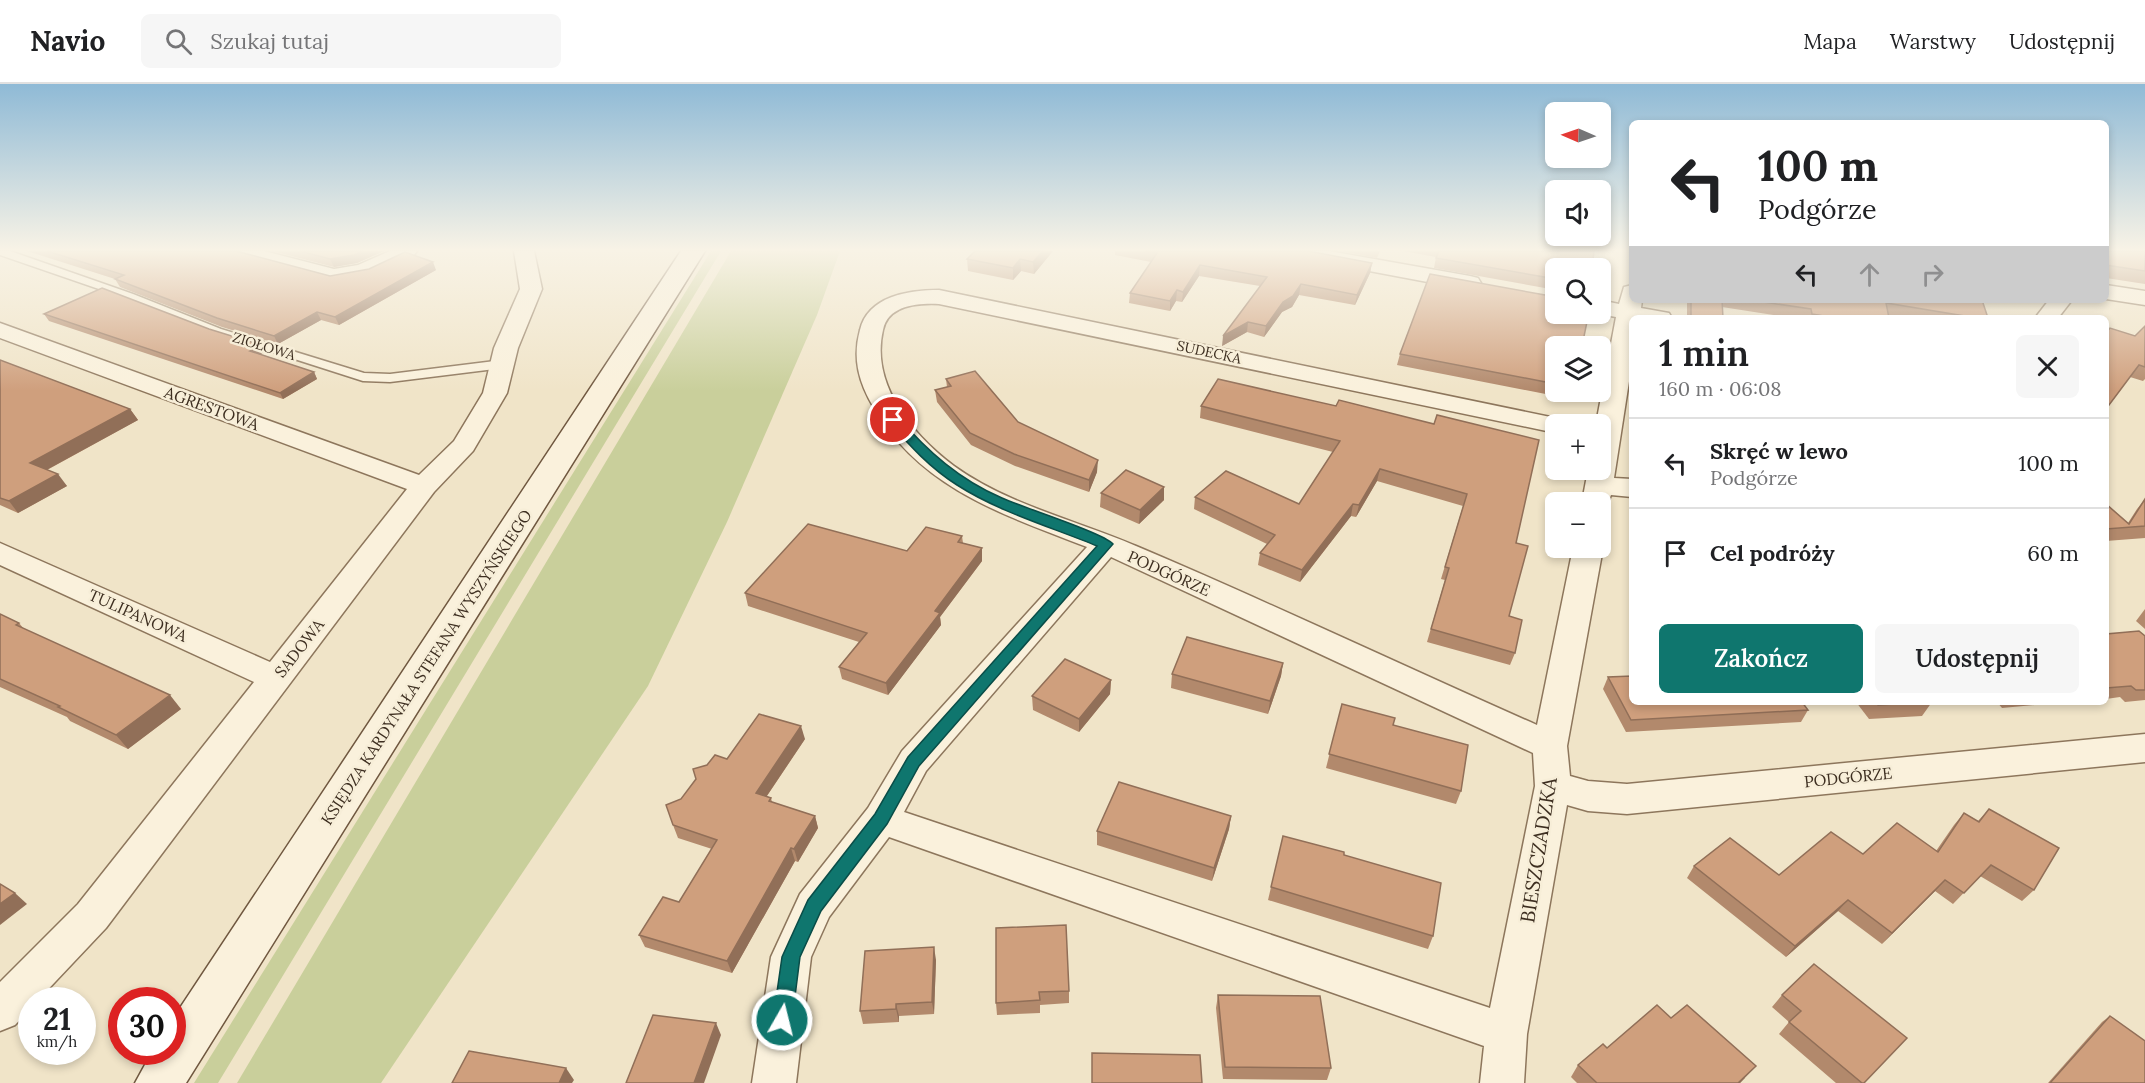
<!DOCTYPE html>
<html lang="pl">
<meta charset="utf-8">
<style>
body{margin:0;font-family:Lora,serif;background:#f6f6f6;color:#202124;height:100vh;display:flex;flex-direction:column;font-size:22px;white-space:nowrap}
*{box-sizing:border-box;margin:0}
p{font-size:20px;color:#757577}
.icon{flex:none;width:33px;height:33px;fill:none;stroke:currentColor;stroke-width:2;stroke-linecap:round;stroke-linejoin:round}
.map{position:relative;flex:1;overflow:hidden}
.sheet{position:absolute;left:1629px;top:231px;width:480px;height:390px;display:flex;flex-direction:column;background:#fff;border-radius:9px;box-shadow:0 3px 9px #0003}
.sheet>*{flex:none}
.banner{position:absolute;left:1629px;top:36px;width:480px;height:183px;border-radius:9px;box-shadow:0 3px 9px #0003;background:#fff;color:#202124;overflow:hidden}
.needle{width:39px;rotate:272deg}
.buttons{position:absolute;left:1545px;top:18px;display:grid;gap:12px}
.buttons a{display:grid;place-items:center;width:66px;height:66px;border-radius:9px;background:#fff;box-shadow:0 3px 9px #0003;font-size:30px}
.speed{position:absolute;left:18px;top:903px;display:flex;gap:12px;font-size:30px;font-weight:700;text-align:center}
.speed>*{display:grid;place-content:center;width:78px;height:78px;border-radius:50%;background:#fff;box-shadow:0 3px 9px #0003;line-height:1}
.speed small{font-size:15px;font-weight:400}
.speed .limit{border:9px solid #d22;background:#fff;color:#111}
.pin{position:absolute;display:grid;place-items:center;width:51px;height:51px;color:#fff;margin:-26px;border:3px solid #fff;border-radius:50%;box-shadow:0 2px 6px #0007}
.me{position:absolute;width:66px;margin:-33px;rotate:8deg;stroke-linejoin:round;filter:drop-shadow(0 0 4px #0008)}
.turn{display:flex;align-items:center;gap:21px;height:126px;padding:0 30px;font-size:27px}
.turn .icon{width:78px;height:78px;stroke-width:2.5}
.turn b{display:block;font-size:42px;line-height:51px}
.lanes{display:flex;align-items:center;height:57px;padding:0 30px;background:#0003;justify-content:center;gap:30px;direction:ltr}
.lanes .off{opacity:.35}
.round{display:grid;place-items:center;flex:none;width:63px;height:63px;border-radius:9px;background:#f6f6f6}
.summary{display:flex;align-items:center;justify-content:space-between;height:102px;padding:0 30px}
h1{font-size:36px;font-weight:600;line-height:45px}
.button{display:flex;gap:12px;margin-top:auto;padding:12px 30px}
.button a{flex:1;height:69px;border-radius:9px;background:#0f766e;color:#fff;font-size:24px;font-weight:600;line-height:69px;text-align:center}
.button a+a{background:#f6f6f6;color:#202124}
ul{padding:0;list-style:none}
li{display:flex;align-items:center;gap:18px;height:90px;padding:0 30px;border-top:2px solid #e0e0e0}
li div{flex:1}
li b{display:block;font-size:22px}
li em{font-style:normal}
header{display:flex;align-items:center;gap:36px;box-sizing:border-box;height:84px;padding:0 30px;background:#fff;border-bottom:2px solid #e0e0e0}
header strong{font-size:28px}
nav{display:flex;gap:33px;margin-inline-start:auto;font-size:21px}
.search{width:420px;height:54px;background:#f6f6f6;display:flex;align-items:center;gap:15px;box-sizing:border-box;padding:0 21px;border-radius:9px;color:#757577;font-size:22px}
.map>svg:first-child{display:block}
</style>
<header>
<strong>Navio</strong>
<div class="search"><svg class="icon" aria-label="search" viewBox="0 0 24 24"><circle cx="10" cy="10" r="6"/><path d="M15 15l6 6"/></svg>Szukaj tutaj</div>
<nav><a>Mapa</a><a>Warstwy</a><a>Udostępnij</a></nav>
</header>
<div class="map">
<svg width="2145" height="999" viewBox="0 0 2145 999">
<rect width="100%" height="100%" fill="#f0e4c8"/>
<g fill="#c9cf9b">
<polygon points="711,167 721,167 218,999 194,999"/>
<polygon points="731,167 840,167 817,231 727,438 648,602 381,999 237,999"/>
</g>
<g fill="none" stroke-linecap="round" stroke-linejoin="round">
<defs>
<polygon id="service" points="0,167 10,167 133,210 221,245 364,289 390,290 503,276 509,280 503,284 390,298 363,297 213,249 125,214 0,171"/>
<g id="minor">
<polygon points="231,167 264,167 334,185 358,181 390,167 417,167 414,171 372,191 334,198 234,171"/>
<polygon points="514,167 534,167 542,205 518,264 507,309 473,367 434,408 106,844 38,916 32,916 32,923 15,941 0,947 0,898 78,820 254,598 0,481 0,459 270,578 407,405 0,254 0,239 419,391 454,357 483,309 494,264 520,205"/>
<polygon points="1285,167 1329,167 1470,192 1478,194 1481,199 1478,204 1470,206 1295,173 1288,171"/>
<polygon points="1632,201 1632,216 1642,216 1641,224 1669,229 1672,234 1632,234 1632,278 1614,394 1632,395 1632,413 1611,411 1606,424 1600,426 1600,418 1582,418 1588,386 1600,386 1600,340 1596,340 1616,233 1599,230 1600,216 1619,220 1624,203"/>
<polygon points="2106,201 2145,207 2145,221 2106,215"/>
<path d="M 939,206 L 1565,336 L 1568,340 L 1556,340 L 1556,349 L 939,220 C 918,219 888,221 883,246 C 870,301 913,351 954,382 C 1008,421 1076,436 1136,462 C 1271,519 1403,582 1537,641 L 1573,464 L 1600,464 L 1600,461 L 1603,464 L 1567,662 L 1570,692 L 1588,697 L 1627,700 L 2145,650 L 2145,678 L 1627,730 L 1588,727 L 1567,721 L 1527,950 L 1524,999 L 1480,999 L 1484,962 L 889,753 L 829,833 L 811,873 L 796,999 L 752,999 L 771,873 L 800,810 L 868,724 L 902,667 L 1087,463 C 1005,431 921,405 874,324 C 859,299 852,275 860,246 C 868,212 909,206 939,206 ZM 1111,473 L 1533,669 L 1535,702 L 1490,924 L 904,728 L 926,687 Z"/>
<polygon points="2049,216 2072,216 2058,234 2035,234"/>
</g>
<polygon id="secondary" points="681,167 705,167 186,999 135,999 152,968 172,968 172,936"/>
</defs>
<use href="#service" stroke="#8d765c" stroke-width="3"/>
<use href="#minor" stroke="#8d765c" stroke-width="3"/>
<use href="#secondary" stroke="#6f573f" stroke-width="3"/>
<use href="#service" fill="#faf1dc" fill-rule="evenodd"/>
<use href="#minor" fill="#faf1dc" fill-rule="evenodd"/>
<use href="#secondary" fill="#faf1dc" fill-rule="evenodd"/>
</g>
<g fill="#b2896c">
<polygon points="27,167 236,167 330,192 436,186 339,241 321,236 278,260 222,243 120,203 115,195"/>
<polygon points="272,167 384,167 357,179 334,183"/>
<polygon points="1053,167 1034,190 1021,187 1013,196 968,187 967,175"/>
<polygon points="1115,167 1308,167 1372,179 1370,189 1355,221 1299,211 1292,223 1282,228 1264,253 1247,248 1222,262 1260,202 1199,192 1182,218 1176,217 1170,227 1129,219 1130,209 1151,178 1115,171"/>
<polygon points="1340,167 1380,167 1377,174"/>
<polygon points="1403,167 1594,167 1556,184 1556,206 1434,184 1436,173"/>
<polygon points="2106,167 2145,167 2145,200 2106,194"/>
<polygon points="1687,216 1982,216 1988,234 1909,234 1889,231 1889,234 1793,234 1722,223 1723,234 1687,234"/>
<polygon points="44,230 209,245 264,268 260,270 314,288 317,295 283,315 49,237"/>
<polygon points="2145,242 2145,295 2143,297 2130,293 2135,252"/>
<polygon points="1556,262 1556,308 1573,308 1571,315 1397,281 1400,270"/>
<polygon points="0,276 130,325 138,336 47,386 67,402 18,429 0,421"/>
<polygon points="946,295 1018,338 1097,388 1089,408 1015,382 971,361 937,318 935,306 947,303"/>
<polygon points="1201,322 1336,322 1434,340 1516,459 1509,532 1515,569 1510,581 1427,558 1445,496 1441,495 1463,422 1377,397 1356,433 1351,432 1300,498 1258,481 1260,469 1267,460 1194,425 1195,413 1299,420 1333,368 1200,334"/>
<polygon points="1101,409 1164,416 1139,440 1100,423"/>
<polygon points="2145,415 2145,454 2106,457 2106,420 2128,439 2137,425"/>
<polygon points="962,452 963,459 982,464 982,477 940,533 941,541 888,611 842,595 839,583 859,558 748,522 745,509"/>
<polygon points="2145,525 2145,545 2136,537"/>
<polygon points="0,530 19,539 24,545 181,625 128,665 70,637 67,633 0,603"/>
<polygon points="2106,550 2145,552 2145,616 2125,618 2120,613 2106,615"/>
<polygon points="1283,579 1281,592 1268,630 1171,604 1172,590"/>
<polygon points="1608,593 1808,626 1801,638 1626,648 1603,605"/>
<polygon points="1111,596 1110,610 1079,648 1033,626 1032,612"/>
<polygon points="1856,618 1932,618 1922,632 1869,635"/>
<polygon points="1997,618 2068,618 2002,624"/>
<polygon points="1342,620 1393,641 1461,707 1456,720 1326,684"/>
<polygon points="805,655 767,712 771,714 772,718 815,732 818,744 798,778 795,777 732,889 645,863 639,851 679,818 712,765 678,754 673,741 681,715 696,695 727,675"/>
<polygon points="1989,725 2034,806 2022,817 1980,792 1953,820 1935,807 1882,860 1838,827 1786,873 1687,794 1694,782 1779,791 1863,770 1936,767 1954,741 1964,729 1978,737"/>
<polygon points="1231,732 1229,745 1212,797 1097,761 1097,747"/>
<polygon points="1283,752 1433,852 1428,865 1268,816"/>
<polygon points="996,844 1069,907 1069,919 1040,921 1040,929 997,931 996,919"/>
<polygon points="936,876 934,930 899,932 899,938 863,940 860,927"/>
<polygon points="1814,880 1864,999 1836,999 1779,950 1789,938 1772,923 1782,911"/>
<polygon points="1218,911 1331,984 1327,996 1223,995 1216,924"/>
<polygon points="2110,932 2145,999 2048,999 2102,938"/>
<polygon points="1671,934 1745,994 1740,999 1577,999 1571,993 1578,981 1607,964"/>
</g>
<g fill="#916f58">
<polygon points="363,167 384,167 357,179 334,183 330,175"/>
<polygon points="1043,167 1053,167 1034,190 1033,178"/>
<polygon points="1020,175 1021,187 1013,196 1013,184"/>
<polygon points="433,178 436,186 339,241 335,233"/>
<polygon points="1372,179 1370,189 1355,221 1357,211"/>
<polygon points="1200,181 1199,192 1182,218 1183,208"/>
<polygon points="1301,200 1299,211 1292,223 1282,228 1264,253 1266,242 1283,218"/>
<polygon points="1177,206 1176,217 1170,227 1170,217"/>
<polygon points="317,228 321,236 278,260 274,252"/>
<polygon points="1248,238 1247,248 1222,262 1223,252"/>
<polygon points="261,261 264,268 254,274 250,267"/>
<polygon points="314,288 317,295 283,315 280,309"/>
<polygon points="130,325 138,336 39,390 30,379"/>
<polygon points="1098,376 1097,388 1089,408 1089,396"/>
<polygon points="1380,385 1377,397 1356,433 1359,421"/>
<polygon points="58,390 67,402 18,429 9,417"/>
<polygon points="1164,403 1164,416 1139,440 1140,426"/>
<polygon points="1353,420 1351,432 1300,498 1302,486"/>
<polygon points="982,464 982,477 940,533 941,541 888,611 886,599 935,527"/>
<polygon points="1283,579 1281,592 1268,630 1270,617"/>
<polygon points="1111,596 1110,610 1079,648 1079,635"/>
<polygon points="170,611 181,625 128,665 116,651"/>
<polygon points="801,642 805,655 760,722 756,709"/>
<polygon points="815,732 818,744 798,778 794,765"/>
<polygon points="1231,732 1229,745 1212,797 1214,784"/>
<polygon points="791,764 795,777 732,889 727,877"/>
<polygon points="1945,796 1935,807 1882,860 1892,849"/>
<polygon points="15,809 27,820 0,841 0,820"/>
<polygon points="1848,816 1838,827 1786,873 1795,862"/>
<polygon points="934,863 936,876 934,930 932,918"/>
<polygon points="896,920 899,932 899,938 896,925"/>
<polygon points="716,939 721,951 704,999 694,999"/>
<polygon points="1756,982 1740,999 1738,999"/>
<polygon points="566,984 574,996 572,999 559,999"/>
</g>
<g fill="#cf9f7d" stroke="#916f58" stroke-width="1.5">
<polygon points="47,167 236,167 330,192 369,185 405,168 433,178 335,233 317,228 274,252 217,234 115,195 124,191"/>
<polygon points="300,167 363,167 354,171 330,175"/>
<polygon points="975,167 1043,167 1033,178 1020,175 1013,184 967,175"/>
<polygon points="1145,167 1308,167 1372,179 1357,211 1301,200 1293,212 1283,218 1266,242 1248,238 1223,252 1267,193 1200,181 1183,208 1177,206 1170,217 1130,209 1157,169"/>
<polygon points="1439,167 1594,167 1592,184 1556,184 1556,195 1436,174"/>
<polygon points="2106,167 2145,167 2145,187 2106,181"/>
<polygon points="1430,190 1556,213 1556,230 1586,230 1585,233 1588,233 1582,262 1556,262 1556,300 1400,270"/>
<polygon points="102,204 209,245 261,261 250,267 314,288 280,309 44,230"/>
<polygon points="1691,216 1722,216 1723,234 1691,234"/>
<polygon points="1750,216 1982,216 1988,234 1977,234 1886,219 1889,234 1836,234 1812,230 1811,225"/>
<polygon points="2145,242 2145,283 2139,281 2106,325 2106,249 2110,244 2135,252"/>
<polygon points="0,276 130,325 30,379 58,390 9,417 0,414"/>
<polygon points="975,287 1018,338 1098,376 1089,396 1014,370 970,349 935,306 951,302 946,295"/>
<polygon points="1218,295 1336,322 1339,316 1434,340 1437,331 1539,356 1516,459 1528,462 1509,532 1522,536 1515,569 1431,545 1449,484 1445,483 1467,410 1380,385 1359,421 1353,420 1302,486 1260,469 1275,451 1195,413 1226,387 1299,420 1340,357 1201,322"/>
<polygon points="1126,386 1164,403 1140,426 1101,409"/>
<polygon points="2145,415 2145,442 2106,445 2106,420 2129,440"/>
<polygon points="808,440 907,467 926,443 962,452 958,458 982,464 935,527 940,529 886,599 839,583 867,549 745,509"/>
<polygon points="0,530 19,539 16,541 170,611 116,651 58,623 60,622 0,595"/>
<polygon points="2139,547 2145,552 2145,606 2136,606 2131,602 2106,604 2106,550"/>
<polygon points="1187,553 1283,579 1270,617 1172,590"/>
<polygon points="1065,575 1111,596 1079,635 1032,612"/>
<polygon points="1632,592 1632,618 1802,618 1808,626 1631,636 1608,593"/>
<polygon points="1876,618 1932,618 1878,621"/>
<polygon points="1342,620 1395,634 1393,641 1468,661 1461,707 1329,670"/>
<polygon points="759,630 801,642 756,709 771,714 769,717 815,732 794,765 791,764 727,877 639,851 663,813 679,818 717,756 673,741 666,721 681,715 696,695 693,685 707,681 715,671 727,675"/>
<polygon points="1119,698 1231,732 1214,784 1097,747"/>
<polygon points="1989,725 2059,764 2034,806 1991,781 1964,809 1945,796 1892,849 1848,816 1795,862 1694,782 1730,754 1779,791 1831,748 1863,770 1897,739 1938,768 1964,729 1979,738"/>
<polygon points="1283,752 1344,768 1344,771 1441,799 1433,852 1271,803"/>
<polygon points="0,800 15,809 0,820"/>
<polygon points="1066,841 1069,907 1039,908 1040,916 996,919 996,844"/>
<polygon points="934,863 932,918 896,920 896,925 860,927 865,867"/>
<polygon points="1814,880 1907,954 1864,999 1862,999 1789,938 1801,927 1782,911"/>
<polygon points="1218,911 1320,912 1331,984 1225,983"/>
<polygon points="1657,921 1671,934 1687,921 1756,982 1738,999 1597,999 1578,981 1603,960 1607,964"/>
<polygon points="653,931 716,939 694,999 626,999"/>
<polygon points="2110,932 2145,957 2145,999 2050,999"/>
<polygon points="469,967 566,984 559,999 452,999"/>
<polygon points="1092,969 1200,971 1202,999 1092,999"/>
</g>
<linearGradient id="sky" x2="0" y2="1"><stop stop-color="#8fbad6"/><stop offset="0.54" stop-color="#f8f3e6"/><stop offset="1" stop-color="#f8f3e6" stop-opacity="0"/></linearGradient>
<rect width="2145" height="307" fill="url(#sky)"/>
<path fill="#0f766e" stroke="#0a4d48" stroke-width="1.5" d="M 889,333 L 898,333 C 928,368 960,396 1002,414 C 1021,423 1104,449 1113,460 L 919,682 L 887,740 L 821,827 L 800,873 L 792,936 L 789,943 L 782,945 L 776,943 L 773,936 L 782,873 L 808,816 L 875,730 L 908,673 L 1097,462 C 1051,443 999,428 957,401 C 930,384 910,362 889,338 Z"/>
<g text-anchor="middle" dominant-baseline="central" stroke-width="5" stroke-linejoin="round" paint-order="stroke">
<g font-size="14" fill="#3d2e20" stroke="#f7eed8">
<text transform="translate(264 262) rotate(17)">ZIOŁOWA</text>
<text transform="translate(1209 268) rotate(12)">SUDECKA</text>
</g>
<g font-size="16" fill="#3d2e20" stroke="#f7eed8">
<text transform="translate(212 324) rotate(20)">AGRESTOWA</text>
<text transform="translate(1169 489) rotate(24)">PODGÓRZE</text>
<text transform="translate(138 531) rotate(24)">TULIPANOWA</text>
<text transform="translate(299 564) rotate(-52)">SADOWA</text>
<text transform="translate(426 583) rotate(-57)">KSIĘDZA KARDYNAŁA STEFANA WYSZYŃSKIEGO</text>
<text transform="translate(1848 693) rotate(-6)">PODGÓRZE</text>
</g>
<g font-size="20" fill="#3d2e20" stroke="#f7eed8">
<text transform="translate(1538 766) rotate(-81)">BIESZCZADZKA</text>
</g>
</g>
</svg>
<div class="buttons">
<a><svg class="needle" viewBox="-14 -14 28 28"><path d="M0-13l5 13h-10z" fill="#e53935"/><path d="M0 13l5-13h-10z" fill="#757577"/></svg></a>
<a><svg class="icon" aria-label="sound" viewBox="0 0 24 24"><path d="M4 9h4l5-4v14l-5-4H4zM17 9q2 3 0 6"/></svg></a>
<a><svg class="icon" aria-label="search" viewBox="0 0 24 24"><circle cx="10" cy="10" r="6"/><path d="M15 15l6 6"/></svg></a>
<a><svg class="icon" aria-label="layers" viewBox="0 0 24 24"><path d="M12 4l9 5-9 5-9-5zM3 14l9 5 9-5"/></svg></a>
<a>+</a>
<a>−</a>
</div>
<div class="speed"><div>21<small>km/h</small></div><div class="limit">30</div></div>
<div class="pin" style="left:893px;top:336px;background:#d93025"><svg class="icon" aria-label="arrive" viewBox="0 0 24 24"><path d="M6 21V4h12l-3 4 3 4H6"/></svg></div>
<svg class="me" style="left:782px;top:936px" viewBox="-20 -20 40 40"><circle r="17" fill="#0f766e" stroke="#fff" stroke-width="3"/><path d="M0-11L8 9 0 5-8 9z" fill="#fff"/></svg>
<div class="banner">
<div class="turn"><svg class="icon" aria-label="left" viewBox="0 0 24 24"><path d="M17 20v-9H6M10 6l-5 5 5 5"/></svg><div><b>100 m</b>Podgórze</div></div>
<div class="lanes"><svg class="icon" aria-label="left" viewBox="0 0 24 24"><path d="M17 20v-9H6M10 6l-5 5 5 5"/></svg><svg class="icon off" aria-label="ahead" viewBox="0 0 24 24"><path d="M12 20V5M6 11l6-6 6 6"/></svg><svg class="icon off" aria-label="right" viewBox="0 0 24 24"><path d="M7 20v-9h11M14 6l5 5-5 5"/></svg></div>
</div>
<section class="sheet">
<div class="summary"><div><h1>1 min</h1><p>160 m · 06:08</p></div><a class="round"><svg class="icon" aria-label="close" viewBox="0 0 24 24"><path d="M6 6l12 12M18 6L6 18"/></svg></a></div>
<ul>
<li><svg class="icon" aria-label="left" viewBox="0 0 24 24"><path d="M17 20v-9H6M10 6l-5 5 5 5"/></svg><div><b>Skręć w lewo</b><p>Podgórze</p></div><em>100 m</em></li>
<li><svg class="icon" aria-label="arrive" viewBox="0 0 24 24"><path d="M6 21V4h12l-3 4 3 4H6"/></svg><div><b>Cel podróży</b></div><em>60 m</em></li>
</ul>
<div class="button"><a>Zakończ</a><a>Udostępnij</a></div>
</section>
</div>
